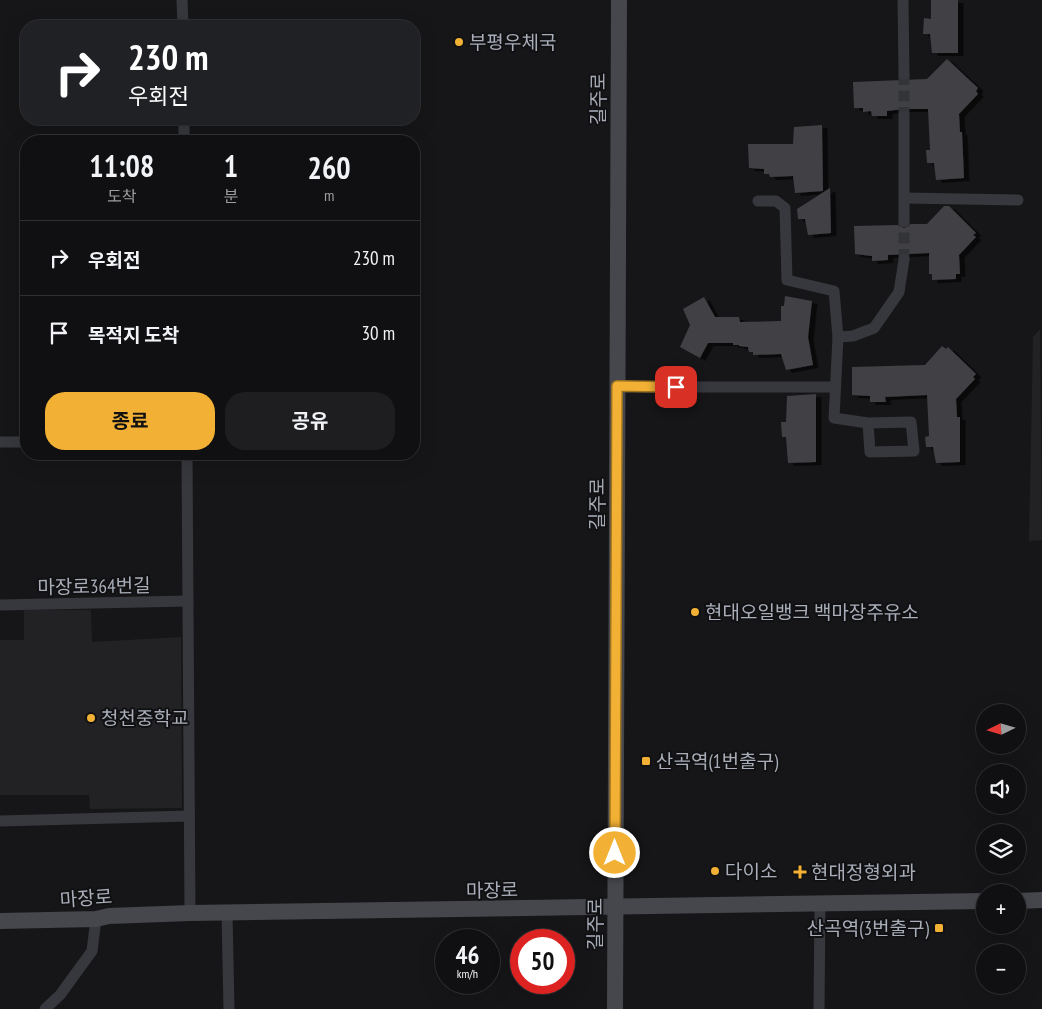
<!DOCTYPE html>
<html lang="ko">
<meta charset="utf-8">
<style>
body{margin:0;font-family:"PT Sans Narrow","Noto Sans KR",sans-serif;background:#1e1e20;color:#f1f3f6;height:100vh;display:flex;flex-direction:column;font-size:19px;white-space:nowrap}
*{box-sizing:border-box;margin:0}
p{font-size:16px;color:#9c9d9f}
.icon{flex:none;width:28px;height:28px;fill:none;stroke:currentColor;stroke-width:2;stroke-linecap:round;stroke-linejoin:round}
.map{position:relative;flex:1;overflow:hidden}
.sheet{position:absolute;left:20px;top:135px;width:400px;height:325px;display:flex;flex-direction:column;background:#101012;border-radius:20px;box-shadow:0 5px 20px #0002,0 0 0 1px #303032}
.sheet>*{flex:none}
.hud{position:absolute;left:20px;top:20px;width:400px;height:105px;border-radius:20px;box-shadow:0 5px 20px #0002,0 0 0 1px #303032;background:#202124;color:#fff;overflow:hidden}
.needle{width:32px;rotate:265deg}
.fabs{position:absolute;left:976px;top:704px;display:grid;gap:10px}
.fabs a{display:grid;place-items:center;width:50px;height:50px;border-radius:50%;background:#101012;box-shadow:0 5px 20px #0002,0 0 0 1px #303032;font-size:25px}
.speed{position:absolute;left:435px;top:929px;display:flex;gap:10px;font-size:25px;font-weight:700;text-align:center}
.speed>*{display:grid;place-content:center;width:65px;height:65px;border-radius:50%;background:#101012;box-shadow:0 5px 20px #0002,0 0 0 1px #303032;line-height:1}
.speed small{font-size:12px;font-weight:400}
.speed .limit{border:8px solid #d22;background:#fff;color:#111}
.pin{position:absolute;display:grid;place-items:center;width:42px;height:42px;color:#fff;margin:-21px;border-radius:10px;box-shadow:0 2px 8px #0006}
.me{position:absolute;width:55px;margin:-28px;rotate:0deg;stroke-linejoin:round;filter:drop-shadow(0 0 4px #0008)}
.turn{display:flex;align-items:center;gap:18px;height:105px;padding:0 25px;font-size:22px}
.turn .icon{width:65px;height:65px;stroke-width:2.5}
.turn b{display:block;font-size:35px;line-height:42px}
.eta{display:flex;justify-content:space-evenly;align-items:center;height:85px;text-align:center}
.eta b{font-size:30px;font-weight:700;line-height:35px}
.cta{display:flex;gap:10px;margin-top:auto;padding:10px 25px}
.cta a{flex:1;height:58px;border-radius:20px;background:#f2b134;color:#111;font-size:20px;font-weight:700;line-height:58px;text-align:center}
.cta a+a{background:#1e1e20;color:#f1f3f6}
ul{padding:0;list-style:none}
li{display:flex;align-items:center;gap:15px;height:75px;padding:0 25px;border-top:1px solid #303032}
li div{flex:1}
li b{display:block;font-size:19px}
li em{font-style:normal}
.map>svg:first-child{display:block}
</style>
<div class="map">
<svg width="1042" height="1009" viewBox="0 0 1042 1009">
<defs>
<filter id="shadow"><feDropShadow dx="5.5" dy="3" stdDeviation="0" flood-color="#0009"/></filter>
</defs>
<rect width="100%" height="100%" fill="#161618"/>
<g fill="#222225">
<polygon points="1040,329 1042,540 1029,541 1033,337"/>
<polygon points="24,610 91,610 92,642 181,637 182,808 90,809 89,795 0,795 0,640 24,640"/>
</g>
<g fill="#404145" filter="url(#shadow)">
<polygon points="931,0 958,0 958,53 932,53 930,34 923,34 924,18 931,19"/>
<polygon points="947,59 978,88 976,91 978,94 959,114 960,132 962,132 964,178 936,180 934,163 927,163 926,150 930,150 928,109 904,109 887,111 887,116 872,116 871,111 863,112 863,108 854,108 853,82 927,79"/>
<polygon points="822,125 823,191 795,193 793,176 770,177 769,174 764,174 764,169 749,168 748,144 793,144 794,127"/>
<polygon points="830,188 831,233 808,235 805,219 798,219 797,209"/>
<polygon points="944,206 949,206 976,233 973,235 976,237 959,255 960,274 956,274 956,279 932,280 932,274 929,274 929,253 888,255 888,260 872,261 872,256 855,254 854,226 898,225 904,228 911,224 927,224"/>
<polygon points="785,296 812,301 808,337 813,365 786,370 781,354 753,355 753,352 749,352 748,347 739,346 739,345 733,345 733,343 708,343 700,358 680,347 690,325 683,309 704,297 715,317 739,317 740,322 781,321 781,306 784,306"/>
<polygon points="942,346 946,349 948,347 976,374 973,377 975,379 956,399 957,417 960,417 960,462 936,463 933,447 926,447 925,437 929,436 927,395 885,397 886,402 870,402 870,396 852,395 852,367 925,365"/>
<polygon points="816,394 816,462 788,463 786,437 782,437 781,422 786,422 787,396"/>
</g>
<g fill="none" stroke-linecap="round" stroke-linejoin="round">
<g stroke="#333438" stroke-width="11" stroke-dasharray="11 5.5" stroke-linecap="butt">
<polyline points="904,74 904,116"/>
<polyline points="904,260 904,221"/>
</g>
<g stroke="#37383d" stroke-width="11">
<polyline points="182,0 183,26"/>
<polyline points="903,0 904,74"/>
<polyline points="184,119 184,141"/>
<polyline points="905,198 1018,200"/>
<polyline points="758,201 776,201 785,208 787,280 834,291 838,337 834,418 868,423 911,422 914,451 870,452 868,423"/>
<polyline points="904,221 904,116"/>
<polyline points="838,337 853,336 874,328 899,292 904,260"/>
<polyline points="617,387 834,387"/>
<polyline points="0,442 26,442"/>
<polyline points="187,454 190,913"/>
<polyline points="0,605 188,601"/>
<polyline points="0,821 189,816"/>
<polyline points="227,913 229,1009"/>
<polyline points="45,1009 60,995 92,951 96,919"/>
<polyline points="819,1009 820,904"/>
</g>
<g stroke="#45474d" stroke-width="16">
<polyline points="1018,901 1042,900"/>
<polyline points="0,921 96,919 109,916 190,913 985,901"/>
<polyline points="615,1009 619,0"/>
</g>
</g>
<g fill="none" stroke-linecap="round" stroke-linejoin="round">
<defs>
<polyline id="route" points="615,853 617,386 676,387"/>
</defs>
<use href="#route" stroke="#9d7322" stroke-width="12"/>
<use href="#route" stroke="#f2b134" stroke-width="9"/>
</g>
<g fill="#f2b134" stroke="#111113" stroke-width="2">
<circle cx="459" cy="42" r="5"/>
<circle cx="695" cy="612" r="5"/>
<circle cx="91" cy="718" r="5"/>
<rect x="641" y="756" width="10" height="10" rx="2.5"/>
<circle cx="715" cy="871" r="5"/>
<path d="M797.5 864.5h5v5h5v5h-5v5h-5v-5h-5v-5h5z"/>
<rect x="934" y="923" width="10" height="10" rx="2.5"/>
</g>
<g text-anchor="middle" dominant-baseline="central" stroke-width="4" stroke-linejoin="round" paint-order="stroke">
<g font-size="19" fill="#a8adb8" stroke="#111113" text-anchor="start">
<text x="469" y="42">부평우체국</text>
<text x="705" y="612">현대오일뱅크 백마장주유소</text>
<text x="101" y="718">청천중학교</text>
<text x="656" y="761">산곡역(1번출구)</text>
<text x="725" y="871">다이소</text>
<text x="811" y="872">현대정형외과</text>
<text x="929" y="928" text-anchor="end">산곡역(3번출구)</text>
</g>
<g font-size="19" fill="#a8adb8" stroke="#111113">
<text transform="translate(598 99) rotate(-90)">길주로</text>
<text transform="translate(597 504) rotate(-90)">길주로</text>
<text transform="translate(94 586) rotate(-1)">마장로364번길</text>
<text transform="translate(492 890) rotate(-1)">마장로</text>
<text transform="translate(86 898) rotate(-4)">마장로</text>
<text transform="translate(595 924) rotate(-90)">길주로</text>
</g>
</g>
</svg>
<div class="fabs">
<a><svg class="needle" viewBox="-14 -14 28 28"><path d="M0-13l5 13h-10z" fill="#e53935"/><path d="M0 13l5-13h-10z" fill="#9c9d9f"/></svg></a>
<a><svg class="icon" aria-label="sound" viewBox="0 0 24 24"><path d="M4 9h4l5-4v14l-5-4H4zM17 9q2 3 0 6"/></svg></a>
<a><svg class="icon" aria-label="layers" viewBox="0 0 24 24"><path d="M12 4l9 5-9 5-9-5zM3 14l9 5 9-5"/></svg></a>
<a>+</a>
<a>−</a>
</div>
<div class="speed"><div>46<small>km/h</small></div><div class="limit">50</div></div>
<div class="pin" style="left:676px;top:387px;background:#d93025"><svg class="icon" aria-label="arrive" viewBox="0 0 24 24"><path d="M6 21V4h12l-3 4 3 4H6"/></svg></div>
<svg class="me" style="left:615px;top:853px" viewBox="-20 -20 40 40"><circle r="17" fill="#f2b134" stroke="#fff" stroke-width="3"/><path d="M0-11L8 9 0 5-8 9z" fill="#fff"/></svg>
<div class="hud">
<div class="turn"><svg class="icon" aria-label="right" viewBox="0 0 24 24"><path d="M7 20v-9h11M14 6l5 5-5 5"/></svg><div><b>230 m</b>우회전</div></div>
</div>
<section class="sheet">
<div class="eta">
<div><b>11:08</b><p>도착</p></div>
<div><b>1</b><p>분</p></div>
<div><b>260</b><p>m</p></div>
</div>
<ul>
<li><svg class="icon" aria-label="right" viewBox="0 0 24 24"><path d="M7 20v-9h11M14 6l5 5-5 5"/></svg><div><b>우회전</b></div><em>230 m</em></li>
<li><svg class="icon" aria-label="arrive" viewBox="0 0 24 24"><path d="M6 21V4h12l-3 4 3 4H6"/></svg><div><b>목적지 도착</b></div><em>30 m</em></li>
</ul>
<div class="cta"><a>종료</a><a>공유</a></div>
</section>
</div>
